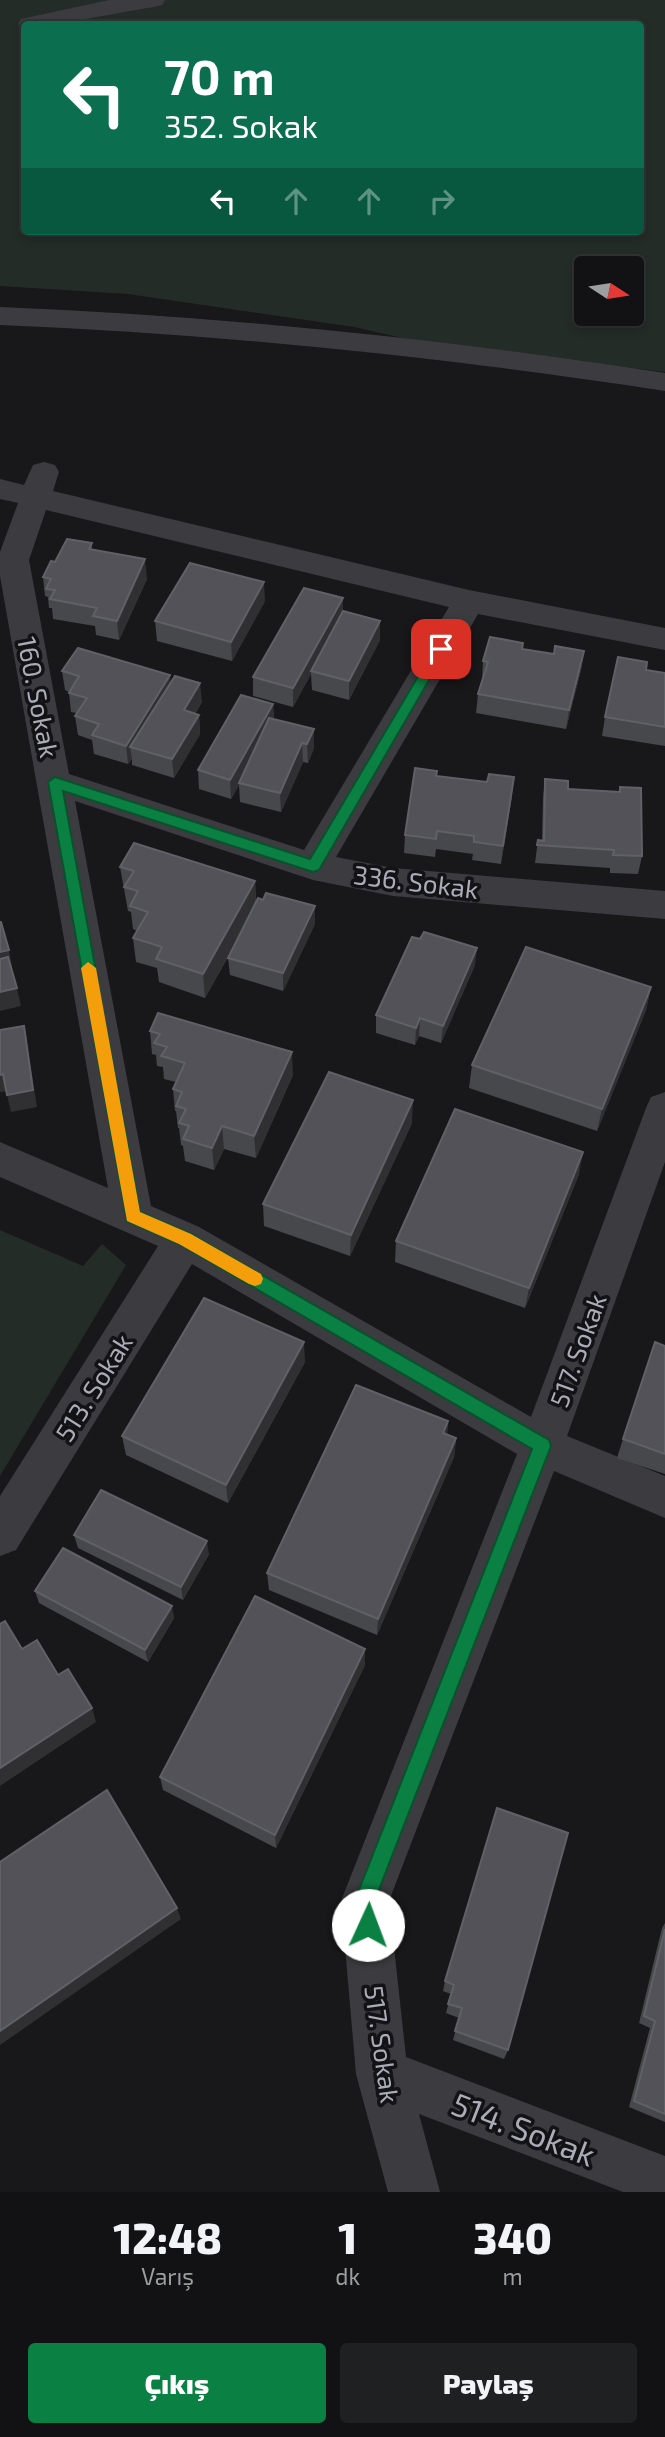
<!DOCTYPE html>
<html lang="tr">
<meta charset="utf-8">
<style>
body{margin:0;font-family:"Exo 2",sans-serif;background:#1f2022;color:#f1f3f6;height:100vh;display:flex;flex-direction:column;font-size:26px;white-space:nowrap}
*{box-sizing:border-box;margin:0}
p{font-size:23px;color:#9c9ea0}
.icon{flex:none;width:38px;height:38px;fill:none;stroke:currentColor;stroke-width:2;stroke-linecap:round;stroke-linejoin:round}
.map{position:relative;height:2192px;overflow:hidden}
.panel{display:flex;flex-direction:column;background:#121214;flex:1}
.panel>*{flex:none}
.hud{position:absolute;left:21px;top:21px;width:623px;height:214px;border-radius:7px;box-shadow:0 4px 10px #0003,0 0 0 2px #313234;background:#0b6e4f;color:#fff;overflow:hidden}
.needle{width:46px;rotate:102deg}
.tools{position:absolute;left:574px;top:256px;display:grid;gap:14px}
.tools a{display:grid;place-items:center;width:70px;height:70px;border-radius:7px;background:#121214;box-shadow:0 4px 10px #0003,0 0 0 2px #313234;font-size:35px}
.pin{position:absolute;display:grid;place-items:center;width:60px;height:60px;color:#fff;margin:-30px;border-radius:14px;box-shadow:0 4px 10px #0006}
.me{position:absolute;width:77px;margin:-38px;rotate:2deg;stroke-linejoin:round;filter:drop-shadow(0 0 5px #0008)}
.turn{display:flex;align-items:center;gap:24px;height:147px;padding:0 28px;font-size:32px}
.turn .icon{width:91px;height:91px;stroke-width:2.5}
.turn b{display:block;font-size:49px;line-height:60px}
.lanes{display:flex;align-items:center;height:66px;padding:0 28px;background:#0003;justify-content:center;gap:35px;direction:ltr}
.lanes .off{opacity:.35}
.eta{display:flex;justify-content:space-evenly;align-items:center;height:119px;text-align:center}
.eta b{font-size:42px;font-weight:800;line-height:49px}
.primary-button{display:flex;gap:14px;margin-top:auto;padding:14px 28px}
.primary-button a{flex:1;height:80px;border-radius:7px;background:#0b8043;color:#fff;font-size:28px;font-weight:800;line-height:80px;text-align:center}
.primary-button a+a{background:#1f2022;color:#f1f3f6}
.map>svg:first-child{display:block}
</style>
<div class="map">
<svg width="665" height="2192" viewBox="0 0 665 2192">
<rect width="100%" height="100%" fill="#18181a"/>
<g fill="#242c27" fill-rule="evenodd">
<path d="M 0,0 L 665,0 L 665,372 L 411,340 L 354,327 L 128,294 L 0,286 ZM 24,24 L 640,24 L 640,231 L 24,231 ZM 586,268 L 632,268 L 632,313 L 586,313 Z"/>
<polygon points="0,1230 83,1266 102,1244 126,1265 0,1476"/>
</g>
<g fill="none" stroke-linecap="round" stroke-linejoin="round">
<g fill="#3c3b40" fill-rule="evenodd">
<polygon points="109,0 165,0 162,5 153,7 57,24 24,24 24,30 18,24 21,19"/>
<path d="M 0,307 C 223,316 444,339 665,373 L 665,391 C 444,357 223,334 0,325 Z"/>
<path d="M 44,462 L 55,465 L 59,472 L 53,491 L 469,590 L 665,628 L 665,650 L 478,614 L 336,857 L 393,868 L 665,891 L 665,919 L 393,896 L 313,880 L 75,801 L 151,1206 L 199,1227 L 531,1417 L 646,1108 L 651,1097 L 665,1092 L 665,1162 L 567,1436 L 665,1476 L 665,1518 L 554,1471 L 389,1901 L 406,2057 L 665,2156 L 665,2192 L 623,2192 L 419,2114 L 440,2192 L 388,2192 L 356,2074 L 341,1901 L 517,1454 L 192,1264 L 16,1550 L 0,1556 L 0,1496 L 158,1246 L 0,1177 L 0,1142 L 108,1188 L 0,576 L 0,552 L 18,503 L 0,499 L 0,479 L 24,485 L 33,465 ZM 46,510 L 449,607 L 304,850 L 69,774 L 29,560 Z"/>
</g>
</g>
<g fill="#47484c">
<polygon points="92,543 92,550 147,579 119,640 96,635 95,626 53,619 52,608 49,608 48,597 45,596 43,577 55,562"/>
<polygon points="343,598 343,612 380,640 349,700 312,690 311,674 293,707 253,696 253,677"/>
<polygon points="265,601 232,661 157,641 155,621"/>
<polygon points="522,649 554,654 584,651 581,670 566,729 476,713 478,694 482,680 483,661"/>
<polygon points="646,670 665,673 665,746 602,736 605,717"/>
<polygon points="62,671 171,682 202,702 195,714 199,715 200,734 174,778 132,765 132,759 128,764 94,754 92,740 78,735 75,716 77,713 71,712 69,693 69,692 65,690"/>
<polygon points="273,704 274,719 314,748 308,763 303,762 281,812 240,802 239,785 231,799 199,789 198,770"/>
<polygon points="437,771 437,776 512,796 501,864 472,860 473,854 436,849 435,857 404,853 405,835"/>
<polygon points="545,779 568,789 619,792 620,787 642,856 638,874 610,873 610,868 535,863 538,840 542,840 543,798"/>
<polygon points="120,867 255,881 256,901 263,900 315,906 315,924 283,991 230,975 228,958 238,939 205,998 159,982 157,968 136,962 133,938 137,931 133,929 131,912 128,911"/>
<polygon points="475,965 441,1043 419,1036 415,1045 376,1033 376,1015"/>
<polygon points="651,987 646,1010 597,1131 469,1088 472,1065"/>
<polygon points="150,1031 293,1075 256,1158 224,1149 214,1170 185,1161 183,1146 181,1145 179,1128 178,1128 176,1111 175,1111 173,1089 176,1082 164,1079 163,1067 157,1066 156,1055 152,1054"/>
<polygon points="412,1123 350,1256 264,1226 263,1204"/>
<polygon points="579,1174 525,1308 395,1262 396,1241"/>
<polygon points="665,1346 665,1474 617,1458 623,1439"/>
<polygon points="305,1362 228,1503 126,1455 122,1436"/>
<polygon points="448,1421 447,1435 456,1438 454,1457 377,1635 269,1590 267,1573"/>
<polygon points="74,1535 209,1554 183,1600 78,1548"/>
<polygon points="35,1591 174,1618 148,1662 39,1603"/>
<polygon points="365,1665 276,1848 163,1790 160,1777"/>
<polygon points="568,1833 508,2050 504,2059 453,2040 459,2018 446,2013 451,1994 443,1991 445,1981"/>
<polygon points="665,1923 665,2122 629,2107 650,2028 639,2023 662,1928"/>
</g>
<g fill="#303033">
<polygon points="145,559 147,579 119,640 117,621"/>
<polygon points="264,582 265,601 232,661 231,642"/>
<polygon points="343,598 343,618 311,671 311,674 293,707 293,688"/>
<polygon points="380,621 380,640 349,700 349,681"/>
<polygon points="584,651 581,670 566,729 569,710"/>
<polygon points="170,675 172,694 130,747 132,759 128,764 126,746"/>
<polygon points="200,683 202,702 185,729 184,710"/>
<polygon points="273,704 274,723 231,799 230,780"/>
<polygon points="199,715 200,734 174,778 172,759"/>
<polygon points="314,729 314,748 308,763 307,744"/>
<polygon points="302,743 303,762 281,812 280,793"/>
<polygon points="514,777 512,796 501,864 503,846"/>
<polygon points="255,881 256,905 205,998 203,974"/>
<polygon points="315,906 315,924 283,991 283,973"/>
<polygon points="477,948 475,965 441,1043 443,1026"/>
<polygon points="9,950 12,968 0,971 0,952"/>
<polygon points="651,987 646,1010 597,1131 602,1109"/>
<polygon points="17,988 21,1006 0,1011 0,992"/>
<polygon points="420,1018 419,1036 415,1045 416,1028"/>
<polygon points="24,1026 37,1107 11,1112 7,1095"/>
<polygon points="292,1052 293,1075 256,1158 254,1136"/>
<polygon points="3,1074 8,1091 0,1092 0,1075"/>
<polygon points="413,1100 412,1123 350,1256 351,1235"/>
<polygon points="222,1126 224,1149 214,1170 212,1148"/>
<polygon points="583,1152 579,1174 525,1308 529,1288"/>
<polygon points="304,1342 305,1362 228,1503 226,1485"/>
<polygon points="448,1421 446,1440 443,1433"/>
<polygon points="456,1438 454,1457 377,1635 378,1619"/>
<polygon points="207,1541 209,1554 183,1600 181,1587"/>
<polygon points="172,1606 174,1618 148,1662 145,1650"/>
<polygon points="365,1649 365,1665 276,1848 275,1835"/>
<polygon points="92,1708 96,1722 0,1786 0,1768"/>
<polygon points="177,1908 181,1919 0,2045 0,2031"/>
</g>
<g fill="#525258" stroke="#606067" stroke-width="2">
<polygon points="67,539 92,543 89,549 145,559 117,621 93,616 97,608 50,599 55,590 46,589 51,579 43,577 51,561 55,562"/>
<polygon points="190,563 264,582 231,642 155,621"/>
<polygon points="304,588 343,598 293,688 253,677"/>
<polygon points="343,611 380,621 349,681 311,671"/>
<polygon points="490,637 523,643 522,649 554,654 555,646 584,651 569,710 478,694 488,662 483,661"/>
<polygon points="78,648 170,675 126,746 92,735 99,724 75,716 87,698 69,693 79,676 62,671"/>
<polygon points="618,657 647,662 646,670 665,673 665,727 605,717"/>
<polygon points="175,676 200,683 184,710 199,715 172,759 130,747"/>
<polygon points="241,695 273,704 230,780 198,770"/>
<polygon points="269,718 314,729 307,744 302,743 280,793 239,783"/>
<polygon points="415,768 437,771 436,776 487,782 489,774 514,777 503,846 474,842 474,836 437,831 436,839 405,835"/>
<polygon points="545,779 568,781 568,789 620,792 620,787 641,788 642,856 613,855 614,850 537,845 538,840 544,841"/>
<polygon points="134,843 255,881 203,974 156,959 162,947 133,938 148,912 130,906 138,891 124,887 134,871 120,867"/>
<polygon points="266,893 315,906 283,973 228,958 258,898 263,900"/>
<polygon points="0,922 1,922 9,950 0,952"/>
<polygon points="424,932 477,948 443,1026 420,1018 416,1028 376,1015 412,937 420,939"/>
<polygon points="526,947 651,987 602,1109 472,1065"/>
<polygon points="8,957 17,988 0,992 0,959"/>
<polygon points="158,1013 292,1052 254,1136 222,1126 212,1148 183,1139 189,1126 179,1123 186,1109 176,1106 182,1092 173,1089 185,1063 161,1056 167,1047 154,1043 160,1034 150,1031"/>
<polygon points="24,1026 33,1090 7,1095 3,1074 0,1075 0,1030"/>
<polygon points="329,1072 413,1100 351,1235 263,1204"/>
<polygon points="455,1109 583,1152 529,1288 396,1241"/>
<polygon points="204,1298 304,1342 226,1485 122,1436"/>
<polygon points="655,1342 665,1346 665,1454 623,1439"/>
<polygon points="356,1385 448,1421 443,1433 456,1438 378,1619 267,1573"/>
<polygon points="101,1490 207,1541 181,1587 74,1535"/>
<polygon points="63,1548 172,1606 145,1650 35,1591"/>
<polygon points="255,1596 365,1649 275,1835 160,1777"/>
<polygon points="5,1621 22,1649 37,1640 58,1675 68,1669 92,1708 0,1768 0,1624"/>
<polygon points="107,1790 177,1908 0,2031 0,1862"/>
<polygon points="497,1808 568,1833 508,2050 455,2031 462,2008 448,2004 454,1985 445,1981"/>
<polygon points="665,1929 665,2114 634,2101 655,2021 644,2016"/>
</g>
<polygon fill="#0b8043" stroke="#07532c" stroke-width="2" points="441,644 447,649 319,870 313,872 63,791 140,1212 191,1234 549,1440 551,1446 375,1900 378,1925 375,1933 368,1936 360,1933 355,1900 532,1449 179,1244 127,1221 48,782 55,777 310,859 436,646"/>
<polygon fill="#f59e0b" points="88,962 96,968 140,1212 191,1234 261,1274 263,1279 261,1284 255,1286 249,1284 179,1244 127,1221 81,968"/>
<g text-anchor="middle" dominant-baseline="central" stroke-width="7" stroke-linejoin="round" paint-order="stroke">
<g font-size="26" fill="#abacb8" stroke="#131315">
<text transform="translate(39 697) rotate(79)">160. Sokak</text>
<text transform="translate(416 881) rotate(7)">336. Sokak</text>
<text transform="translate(577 1350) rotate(-70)">517. Sokak</text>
<text transform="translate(93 1387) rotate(-58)">513. Sokak</text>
<text transform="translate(383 2044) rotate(82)">517. Sokak</text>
</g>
<g font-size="32" fill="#abacb8" stroke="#131315">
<text transform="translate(524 2128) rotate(21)">514. Sokak</text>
</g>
</g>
</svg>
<div class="tools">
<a><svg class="needle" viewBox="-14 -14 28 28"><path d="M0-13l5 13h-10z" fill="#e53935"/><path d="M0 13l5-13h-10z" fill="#9c9ea0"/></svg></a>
</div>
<div class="pin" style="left:441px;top:649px;background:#d93025"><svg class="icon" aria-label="arrive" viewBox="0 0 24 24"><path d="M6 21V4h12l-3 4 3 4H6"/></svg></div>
<svg class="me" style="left:368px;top:1925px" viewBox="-20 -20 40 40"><circle r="19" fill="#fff"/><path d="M0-13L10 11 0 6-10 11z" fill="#0b8043"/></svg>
<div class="hud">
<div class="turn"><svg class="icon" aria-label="left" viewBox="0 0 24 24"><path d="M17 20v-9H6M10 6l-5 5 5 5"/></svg><div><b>70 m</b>352. Sokak</div></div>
<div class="lanes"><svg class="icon" aria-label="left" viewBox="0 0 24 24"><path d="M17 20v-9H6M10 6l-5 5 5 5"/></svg><svg class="icon off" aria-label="ahead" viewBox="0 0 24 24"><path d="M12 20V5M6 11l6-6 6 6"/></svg><svg class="icon off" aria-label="ahead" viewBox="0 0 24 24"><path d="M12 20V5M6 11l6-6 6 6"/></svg><svg class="icon off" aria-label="right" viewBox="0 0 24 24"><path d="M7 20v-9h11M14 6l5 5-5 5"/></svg></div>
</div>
</div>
<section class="panel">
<div class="eta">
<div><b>12:48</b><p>Varış</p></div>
<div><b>1</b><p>dk</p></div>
<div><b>340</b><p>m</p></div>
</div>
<div class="primary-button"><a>Çıkış</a><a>Paylaş</a></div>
</section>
